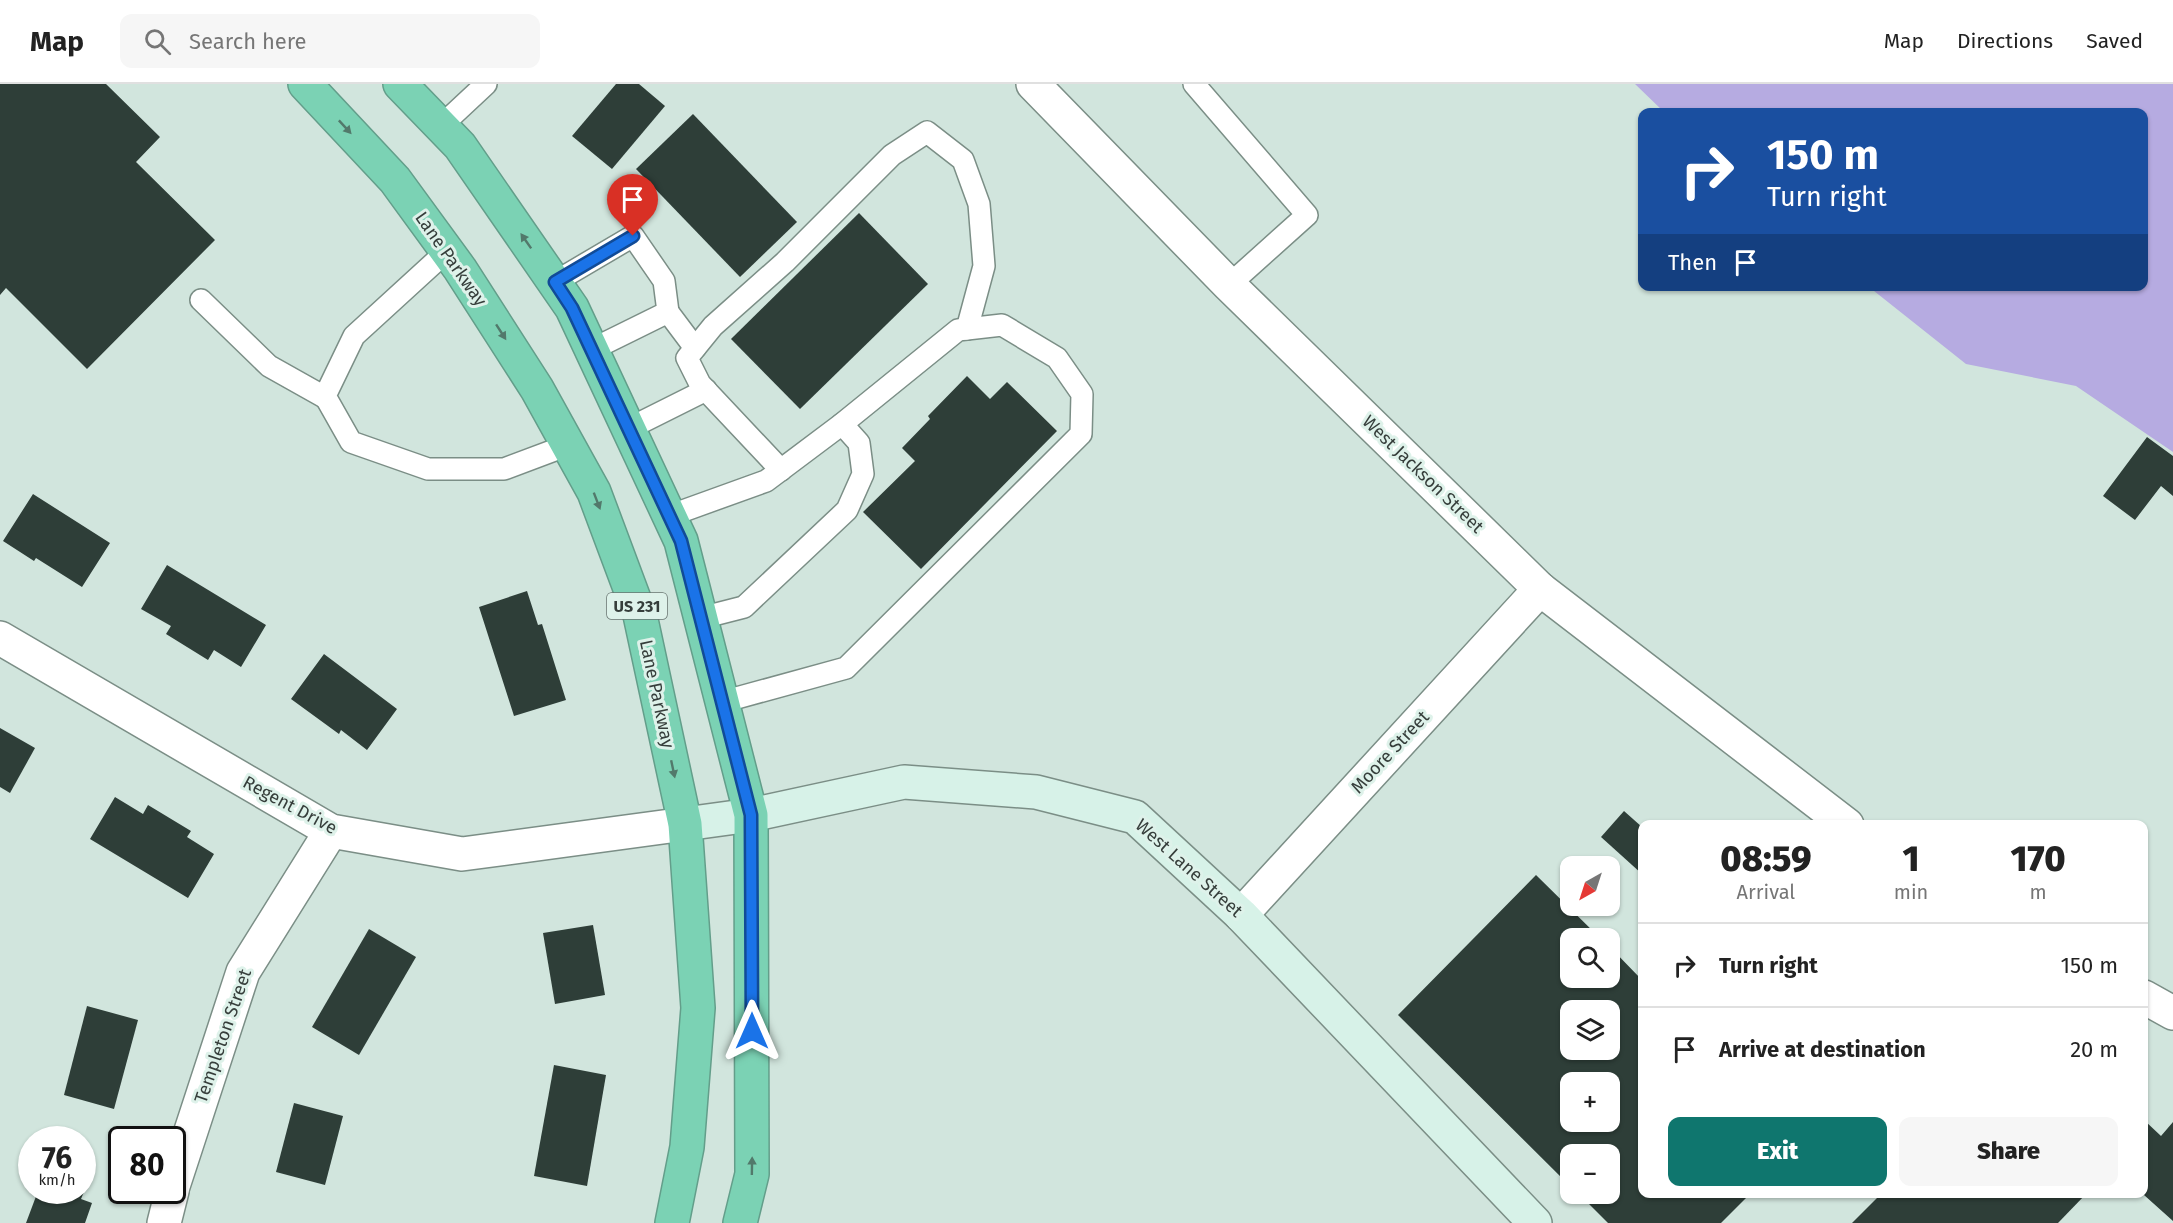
<!DOCTYPE html>
<meta charset="utf-8">
<style>
body{margin:0;font-family:"Fira Sans",sans-serif;background:#f6f6f6;color:#222;height:100vh;display:flex;flex-direction:column;font-size:22px;white-space:nowrap}
*{box-sizing:border-box;margin:0}
p{font-size:20px;color:#767676}
.icon{flex:none;width:33px;height:33px;fill:none;stroke:currentColor;stroke-width:2;stroke-linecap:round;stroke-linejoin:round}
.map{position:relative;flex:1;overflow:hidden}
.sheet{position:absolute;left:1638px;top:736px;width:510px;height:378px;display:flex;flex-direction:column;background:#fff;border-radius:12px;box-shadow:0 2px 4px #0004}
.sheet>*{flex:none}
.hud{position:absolute;left:1638px;top:24px;width:510px;height:183px;border-radius:12px;box-shadow:0 2px 4px #0004;background:#1a4fa0;color:#fff;overflow:hidden}
.needle{width:39px;rotate:219deg}
.fabs{position:absolute;left:1560px;top:772px;display:grid;gap:12px}
.fabs a{display:grid;place-items:center;width:60px;height:60px;border-radius:12px;background:#fff;box-shadow:0 2px 4px #0004;font-size:30px}
.speed{position:absolute;left:18px;top:1042px;display:flex;gap:12px;font-size:30px;font-weight:700;text-align:center}
.speed>*{display:grid;place-content:center;width:78px;height:78px;border-radius:50%;background:#fff;box-shadow:0 2px 4px #0004;line-height:1}
.speed small{font-size:15px;font-weight:400}
.speed .limit{border:3px solid #111;border-radius:9px;background:#fff;color:#111}
.pin{position:absolute;display:grid;place-items:center;width:51px;height:51px;color:#fff;margin:-62px -26px;border-radius:50% 50% 50% 0;rotate:-45deg;box-shadow:0 0 6px #0007}
.pin .icon{rotate:45deg}
.me{position:absolute;width:66px;margin:-33px;rotate:0deg;stroke-linejoin:round;filter:drop-shadow(0 0 4px #0008)}
.turn{display:flex;align-items:center;gap:21px;height:126px;padding:0 30px;font-size:27px}
.turn .icon{width:78px;height:78px;stroke-width:2.5}
.turn b{display:block;font-size:42px;line-height:51px}
.then{display:flex;align-items:center;height:57px;padding:0 30px;background:#0003;gap:12px;font-size:22px}
.eta{display:flex;justify-content:space-evenly;align-items:center;height:102px;text-align:center}
.eta b{font-size:36px;font-weight:800;line-height:42px}
.action{display:flex;gap:12px;margin-top:auto;padding:12px 30px}
.action a{flex:1;height:69px;border-radius:12px;background:#0f766e;color:#fff;font-size:24px;font-weight:800;line-height:69px;text-align:center}
.action a+a{background:#f6f6f6;color:#222}
ul{padding:0;list-style:none}
li{display:flex;align-items:center;gap:18px;height:84px;padding:0 30px;border-top:2px solid #e0e0e0}
li div{flex:1}
li b{display:block;font-size:22px}
li em{font-style:normal}
header{display:flex;align-items:center;gap:36px;box-sizing:border-box;height:84px;padding:0 30px;background:#fff;border-bottom:2px solid #e0e0e0}
header strong{font-size:28px}
nav{display:flex;gap:33px;margin-inline-start:auto;font-size:21px}
.search{width:420px;height:54px;background:#f6f6f6;display:flex;align-items:center;gap:15px;box-sizing:border-box;padding:0 21px;border-radius:12px;color:#767676;font-size:22px}
.map>svg:first-child{display:block}
</style>
<header>
<strong>Map</strong>
<div class="search"><svg class="icon" aria-label="search" viewBox="0 0 24 24"><circle cx="10" cy="10" r="6"/><path d="M15 15l6 6"/></svg>Search here</div>
<nav><a>Map</a><a>Directions</a><a>Saved</a></nav>
</header>
<div class="map">
<svg width="2173" height="1139" viewBox="0 0 2173 1139">
<rect width="100%" height="100%" fill="#d1e5dd"/>
<polygon fill="#b6abe1" points="1635,0 2173,0 2173,368 2076,302 1966,280 1869,203 2144,202 2144,28 1664,28"/>
<g fill="#2e3e38" fill-rule="evenodd">
<polygon points="0,0 106,0 160,53 136,78 215,156 87,285 6,204 0,211"/>
<polygon points="616,0 639,0 665,22 612,85 572,52"/>
<polygon points="693,30 797,138 740,193 636,85"/>
<polygon points="859,129 928,200 800,325 731,255"/>
<polygon points="967,292 990,315 1007,298 1057,347 921,485 863,428 915,377 902,364 930,335 928,332"/>
<polygon points="2147,353 2173,372 2173,412 2161,402 2135,436 2103,412"/>
<polygon points="33,410 110,459 82,503 36,474 34,477 3,457"/>
<polygon points="167,481 266,541 241,583 214,566 208,576 166,550 171,542 141,525"/>
<polygon points="527,507 538,541 542,540 566,616 514,632 479,523"/>
<polygon points="324,570 397,625 367,666 341,646 339,650 291,615"/>
<polygon points="0,644 35,664 10,709 0,703"/>
<polygon points="115,713 143,730 148,721 191,747 187,753 214,770 188,814 90,755"/>
<polygon points="1624,727 1642,743 1642,790 1601,753"/>
<path d="M 1536,791 L 1601,855 L 1570,855 L 1570,894 L 1610,894 L 1610,863 L 1642,896 L 1642,1110 L 1750,1110 L 1721,1139 L 1608,1139 L 1579,1110 L 1610,1110 L 1610,1071 L 1570,1071 L 1570,1102 L 1398,931 ZM 1570,927 L 1610,927 L 1610,966 L 1570,966 ZM 1570,999 L 1610,999 L 1610,1038 L 1570,1038 Z"/>
<polygon points="593,841 605,911 555,920 543,849"/>
<polygon points="369,845 416,873 359,971 312,943"/>
<polygon points="87,922 138,936 114,1025 64,1011"/>
<polygon points="554,981 606,991 587,1102 534,1092"/>
<polygon points="294,1019 343,1032 325,1101 276,1088"/>
<polygon points="2144,1036 2161,1052 2173,1038 2173,1137 2144,1111"/>
<polygon points="82,1082 93,1086 81,1115 92,1119 85,1139 26,1139 38,1107 82,1107"/>
<polygon points="1881,1110 2086,1110 2058,1139 1852,1139"/>
</g>
<g fill="none" stroke-linecap="round" stroke-linejoin="round">
<defs>
<g id="lane">
<polyline points="1194,0 1307,131 1229,201"/>
<polyline points="441,42 486,0"/>
<polyline points="447,167 354,252 325,312 351,358 428,385 504,385 568,361"/>
<polyline points="555,198 633,152 664,197 668,228 591,266"/>
<polyline points="201,216 269,282 326,314"/>
<polyline points="668,228 695,264"/>
<polyline points="628,345 706,306"/>
<polyline points="781,386 700,300 687,274 713,242 785,178 892,71 927,48 963,76 979,120 984,182 967,245"/>
<polyline points="669,432 766,397 842,340 958,246 1002,241 1057,274 1082,310 1081,350 846,584 722,618"/>
<polyline points="701,534 744,523 847,426 863,390 859,359 842,340"/>
</g>
<g id="street">
<polyline points="1033,0 1229,201 1540,505 1847,741"/>
<polyline points="0,554 331,747 462,770 685,740"/>
<polyline points="1241,831 1540,505"/>
<polyline points="2144,913 2173,929"/>
<polyline points="172,1105 243,888 331,747"/>
<polyline points="164,1139 172,1107"/>
</g>
<polyline id="secondary" points="685,740 751,731 904,698 1036,708 1135,733 1241,831 1535,1139"/>
<g id="highway">
<polyline points="305,0 395,96 460,185 537,305 594,408 640,531 685,740 698,924 687,1063 672,1139"/>
<polyline points="400,0 460,62 572,224 681,457 751,731 752,1090 740,1139"/>
</g>
</defs>
<use href="#lane" stroke="#7b8e86" stroke-width="24"/>
<use href="#street" stroke="#7b8e86" stroke-width="36"/>
<use href="#secondary" stroke="#7b8e86" stroke-width="36"/>
<use href="#highway" stroke="#639e8a" stroke-width="36"/>
<use href="#lane" stroke="#fff" stroke-width="21"/>
<use href="#street" stroke="#fff" stroke-width="33"/>
<use href="#secondary" stroke="#d7f2e8" stroke-width="33"/>
<use href="#highway" stroke="#7bd2b4" stroke-width="33"/>
</g>
<defs><path id="oneway-solid" d="M-6-.8H1V-3.2L6.5 0L1 3.2V.8H-6Z" transform="scale(1.5)"/></defs>
<g fill="#52796b">
<use href="#oneway-solid" transform="translate(345 43) rotate(47)"/>
<use href="#oneway-solid" transform="translate(526 157) rotate(-125)"/>
<use href="#oneway-solid" transform="translate(501 248) rotate(57)"/>
<use href="#oneway-solid" transform="translate(597 417) rotate(69)"/>
<use href="#oneway-solid" transform="translate(673 685) rotate(78)"/>
<use href="#oneway-solid" transform="translate(752 1082) rotate(-89)"/>
</g>
<g fill="none" stroke-linecap="round" stroke-linejoin="round">
<defs>
<polyline id="route" points="633,152 555,198 572,224 681,457 751,731 752,947"/>
</defs>
<use href="#route" stroke="#114b97" stroke-width="15"/>
<use href="#route" stroke="#1a73e8" stroke-width="10"/>
</g>
<g text-anchor="middle" dominant-baseline="central" stroke-width="6" stroke-linejoin="round" paint-order="stroke">
<rect fill="#def2ea" stroke="#687470" stroke-width="1.5" x="607" y="509" width="60" height="26" rx="4.5"/>
<g font-size="16" font-weight="bold" fill="#363e3b">
<text x="637" y="522">US 231</text>
</g>
<g font-size="18" fill="#363e3b" stroke="#def2ea">
<text transform="translate(451 175) rotate(55)">Lane Parkway</text>
<text transform="translate(1423 390) rotate(44)">West Jackson Street</text>
<text transform="translate(657 610) rotate(78)">Lane Parkway</text>
<text transform="translate(1390 668) rotate(-47)">Moore Street</text>
<text transform="translate(290 721) rotate(28)">Regent Drive</text>
<text transform="translate(1189 784) rotate(42)">West Lane Street</text>
<text transform="translate(223 952) rotate(-71)">Templeton Street</text>
</g>
</g>
</svg>
<div class="fabs">
<a><svg class="needle" viewBox="-14 -14 28 28"><path d="M0-13l5 13h-10z" fill="#e53935"/><path d="M0 13l5-13h-10z" fill="#767676"/></svg></a>
<a><svg class="icon" aria-label="search" viewBox="0 0 24 24"><circle cx="10" cy="10" r="6"/><path d="M15 15l6 6"/></svg></a>
<a><svg class="icon" aria-label="layers" viewBox="0 0 24 24"><path d="M12 4l9 5-9 5-9-5zM3 14l9 5 9-5"/></svg></a>
<a>+</a>
<a>−</a>
</div>
<div class="speed"><div>76<small>km/h</small></div><div class="limit">80</div></div>
<div class="pin" style="left:633px;top:152px;background:#d93025"><svg class="icon" aria-label="arrive" viewBox="0 0 24 24"><path d="M6 21V4h12l-3 4 3 4H6"/></svg></div>
<svg class="me" style="left:752px;top:947px" viewBox="-20 -20 40 40"><path d="M0-17L14 15 0 8-14 15z" fill="#1a73e8" stroke="#fff" stroke-width="4"/></svg>
<div class="hud">
<div class="turn"><svg class="icon" aria-label="right" viewBox="0 0 24 24"><path d="M7 20v-9h11M14 6l5 5-5 5"/></svg><div><b>150 m</b>Turn right</div></div>
<div class="then">Then<svg class="icon" aria-label="arrive" viewBox="0 0 24 24"><path d="M6 21V4h12l-3 4 3 4H6"/></svg></div>
</div>
<section class="sheet">
<div class="eta">
<div><b>08:59</b><p>Arrival</p></div>
<div><b>1</b><p>min</p></div>
<div><b>170</b><p>m</p></div>
</div>
<ul>
<li><svg class="icon" aria-label="right" viewBox="0 0 24 24"><path d="M7 20v-9h11M14 6l5 5-5 5"/></svg><div><b>Turn right</b></div><em>150 m</em></li>
<li><svg class="icon" aria-label="arrive" viewBox="0 0 24 24"><path d="M6 21V4h12l-3 4 3 4H6"/></svg><div><b>Arrive at destination</b></div><em>20 m</em></li>
</ul>
<div class="action"><a>Exit</a><a>Share</a></div>
</section>
</div>
